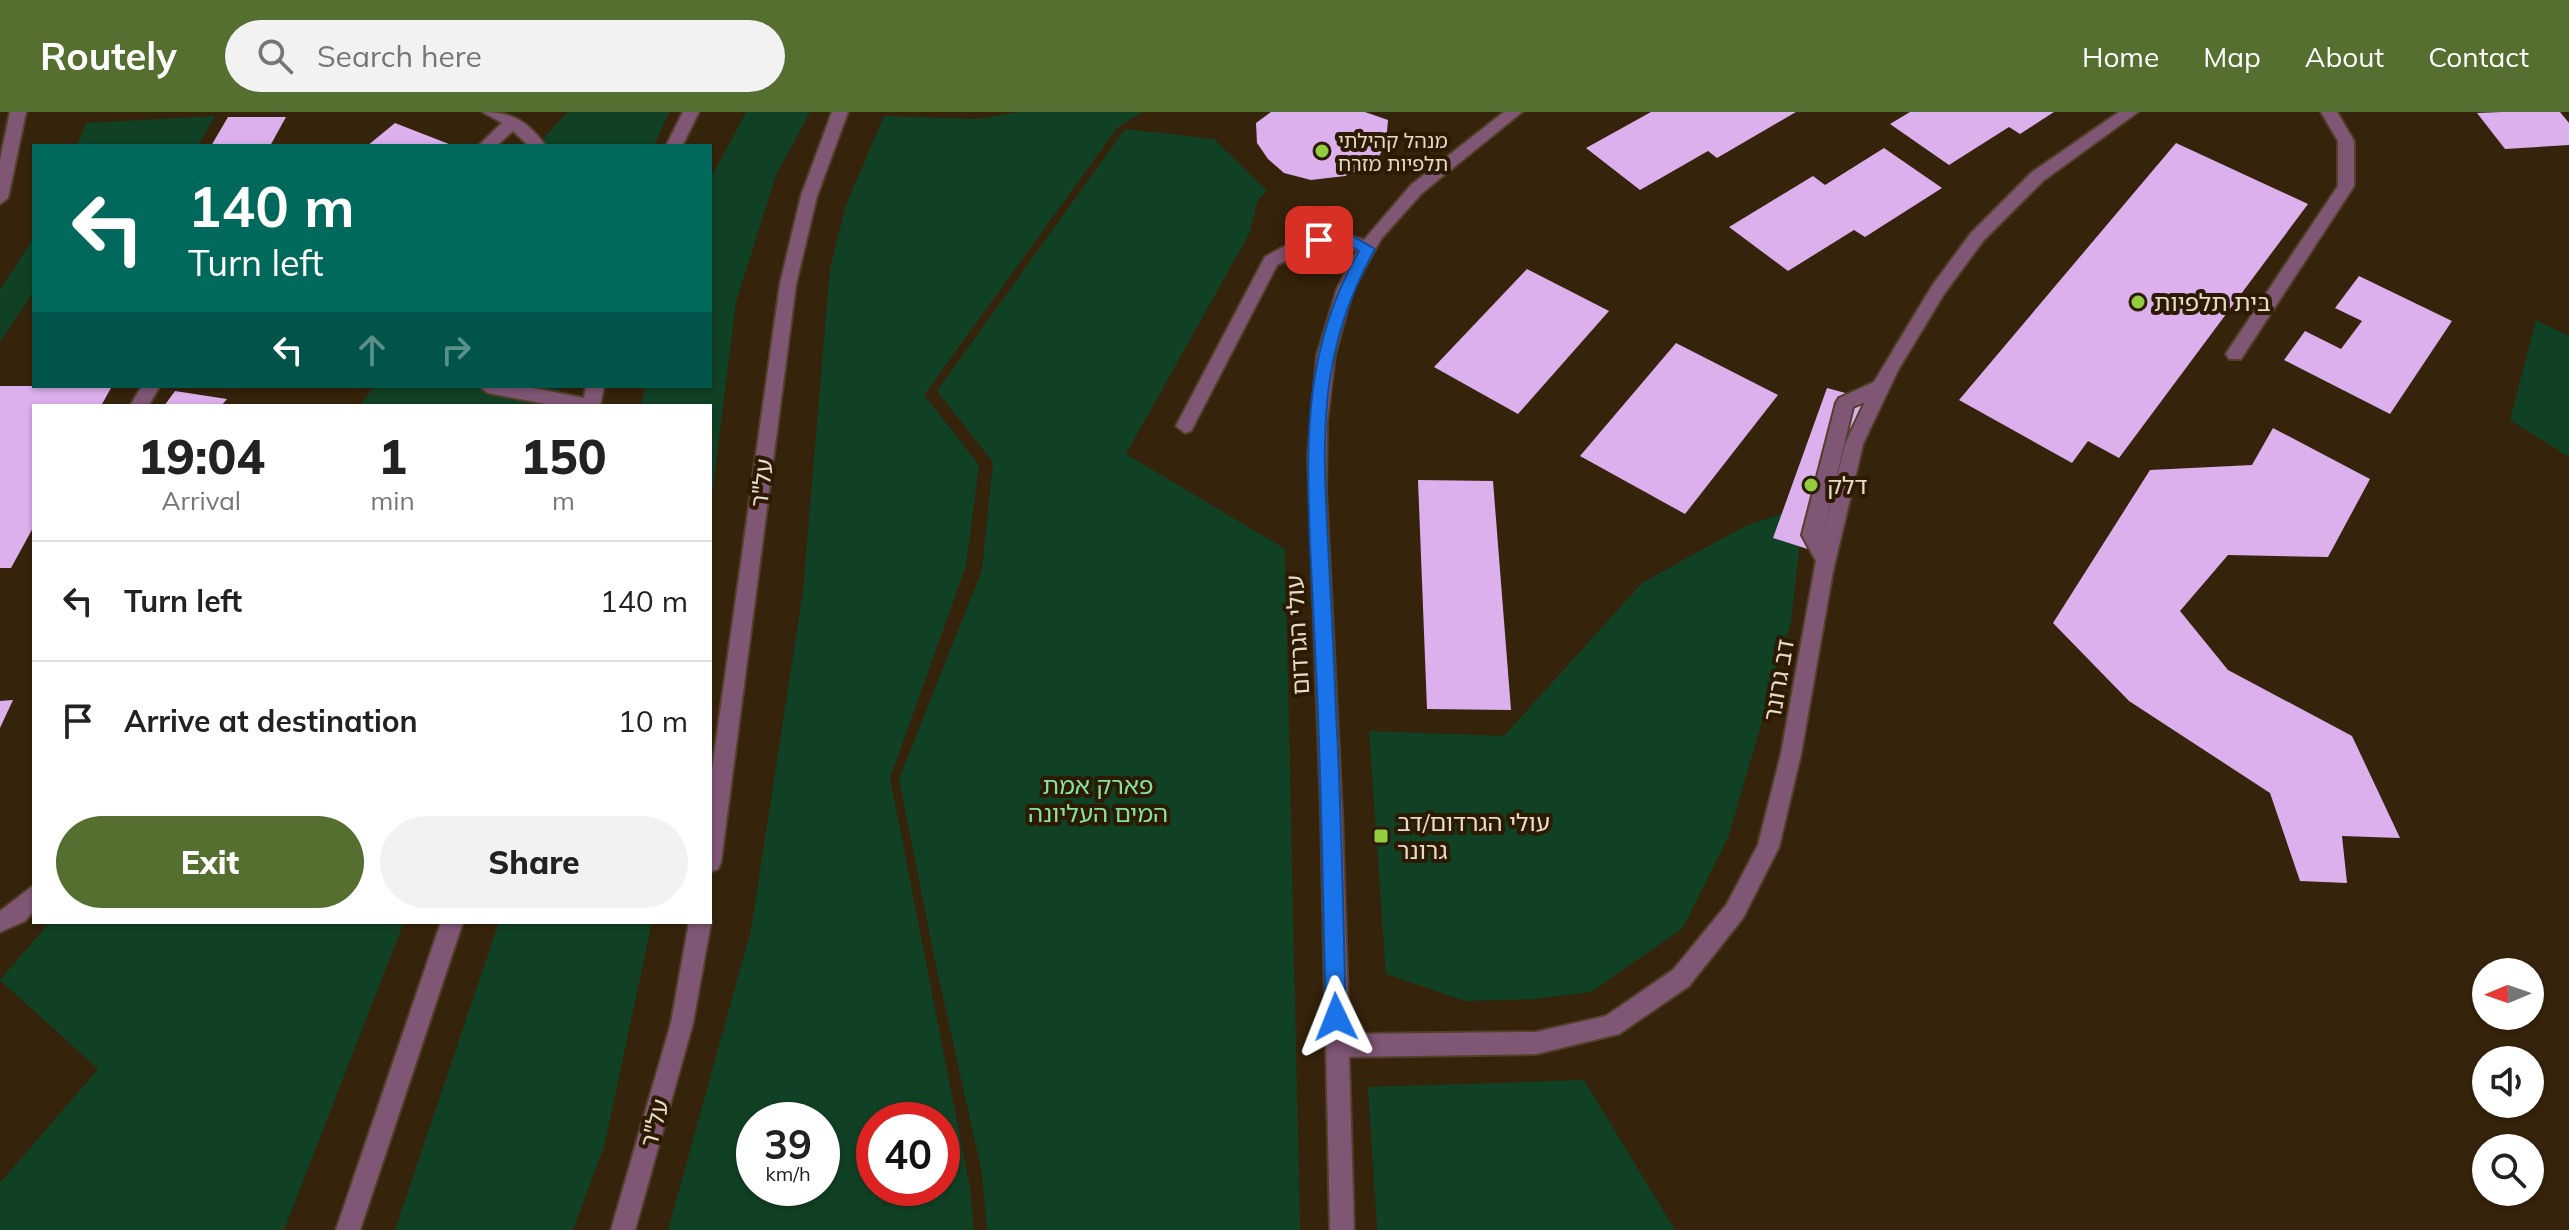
<!DOCTYPE html>
<meta charset="utf-8">
<style>
body{margin:0;font-family:Mulish,"Noto Sans Hebrew",sans-serif;background:#f2f2f2;color:#222;height:100vh;display:flex;flex-direction:column;font-size:30px;white-space:nowrap}
*{box-sizing:border-box;margin:0}
p{font-size:26px;color:#767676}
.icon{flex:none;width:44px;height:44px;fill:none;stroke:currentColor;stroke-width:2;stroke-linecap:round;stroke-linejoin:round}
.map{position:relative;flex:1;overflow:hidden}
.side{position:absolute;left:32px;top:292px;width:680px;height:520px;display:flex;flex-direction:column;background:#fff;border-radius:0px;box-shadow:0 2px 6px #0004}
.side>*{flex:none}
.top-card{position:absolute;left:32px;top:32px;width:680px;height:244px;border-radius:0px;box-shadow:0 2px 6px #0004;background:#00695c;color:#fff;overflow:hidden}
.needle{width:52px;rotate:268deg}
.controls{position:absolute;left:2472px;top:846px;display:grid;gap:16px}
.controls a{display:grid;place-items:center;width:72px;height:72px;border-radius:50%;background:#fff;box-shadow:0 2px 6px #0004;font-size:40px}
.speed{position:absolute;left:736px;top:990px;display:flex;gap:16px;font-size:40px;font-weight:700;text-align:center}
.speed>*{display:grid;place-content:center;width:104px;height:104px;border-radius:50%;background:#fff;box-shadow:0 2px 6px #0004;line-height:1}
.speed small{font-size:20px;font-weight:400}
.speed .limit{border:12px solid #d22;background:#fff;color:#111}
.pin{position:absolute;display:grid;place-items:center;width:68px;height:68px;color:#fff;margin:-34px;border-radius:16px;box-shadow:0 4px 12px #0006}
.me{position:absolute;width:88px;margin:-44px;rotate:358deg;stroke-linejoin:round;filter:drop-shadow(0 0 6px #0008)}
.turn{display:flex;align-items:center;gap:28px;height:168px;padding:0 24px;font-size:36px}
.turn .icon{width:104px;height:104px;stroke-width:2.5}
.turn b{display:block;font-size:56px;line-height:68px}
.lanes{display:flex;align-items:center;height:76px;padding:0 24px;background:#0003;justify-content:center;gap:40px;direction:ltr}
.lanes .off{opacity:.35}
.eta{display:flex;justify-content:space-evenly;align-items:center;height:136px;text-align:center}
.eta b{font-size:48px;font-weight:800;line-height:56px}
.cta{display:flex;gap:16px;margin-top:auto;padding:16px 24px}
.cta a{flex:1;height:92px;border-radius:48px;background:#546f2f;color:#fff;font-size:32px;font-weight:800;line-height:92px;text-align:center}
.cta a+a{background:#f2f2f2;color:#222}
ul{padding:0;list-style:none}
li{display:flex;align-items:center;gap:24px;height:120px;padding:0 24px;border-top:2px solid #e0e0e0}
li div{flex:1}
li b{display:block;font-size:30px}
li em{font-style:normal}
header{display:flex;align-items:center;gap:48px;box-sizing:border-box;height:112px;padding:0 40px;background:#546f2f;color:#fff}
header strong{font-size:38px}
nav{display:flex;gap:44px;margin-inline-start:auto;font-size:28px}
.search{width:560px;height:72px;background:#f2f2f2;display:flex;align-items:center;gap:20px;box-sizing:border-box;padding:0 28px;border-radius:44px;color:#767676;font-size:30px}
.map>svg:first-child{display:block}
</style>
<header>
<strong>Routely</strong>
<div class="search"><svg class="icon" aria-label="search" viewBox="0 0 24 24"><circle cx="10" cy="10" r="6"/><path d="M15 15l6 6"/></svg>Search here</div>
<nav><a>Home</a><a>Map</a><a>About</a><a>Contact</a></nav>
</header>
<div class="map">
<svg width="2569" height="1118" viewBox="0 0 2569 1118">
<rect width="100%" height="100%" fill="#36230b"/>
<g fill="#114124" fill-rule="evenodd">
<polygon points="568,0 669,0 654,34 536,34"/>
<polygon points="746,0 810,0 776,63 736,190 710,401 710,294 640,294 646,274 710,274 710,68"/>
<path d="M 1020,0 L 1142,0 L 1117,16 L 924,283 L 979,353 L 966,454 L 890,666 L 970,1076 L 974,1118 L 668,1118 L 751,818 L 803,479 L 830,156 L 846,93 L 884,4 L 977,7 ZM 754,1008 L 822,1008 L 822,1076 L 754,1076 ZM 874,1008 L 942,1008 L 942,1076 L 874,1076 Z"/>
<polygon points="215,4 198,34 77,34 86,11"/>
<polygon points="1125,17 1214,27 1267,79 1258,88 1249,122 1126,342 1285,437 1300,1118 987,1118 982,1061 935,849 899,667 982,458 993,350 937,279"/>
<polygon points="34,125 34,179 0,230 0,178"/>
<polygon points="2536,208 2569,224 2569,345 2510,308"/>
<polygon points="375,274 560,274 557,294 359,294"/>
<polygon points="1804,394 1791,510 1728,726 1683,816 1591,880 1535,887 1465,889 1386,862 1369,619 1504,624 1642,471 1745,414"/>
<polygon points="50,810 404,810 284,1118 0,1118 0,1071 98,957 0,868"/>
<polygon points="499,810 652,810 604,1035 573,1118 395,1118"/>
<polygon points="1584,968 1675,1118 1377,1118 1368,975"/>
</g>
<g fill="#dbb0ed">
<polygon points="1271,0 1365,0 1388,8 1386,31 1375,52 1345,64 1311,68 1284,61 1268,47 1257,31 1256,11"/>
<polygon points="1651,0 1796,0 1717,46 1708,39 1640,78 1586,36"/>
<polygon points="1910,0 2054,0 2020,22 2009,15 1949,53 1890,12"/>
<polygon points="2502,0 2560,0 2569,11 2569,33 2505,37 2477,1"/>
<polygon points="228,5 286,5 270,34 211,34"/>
<polygon points="395,11 454,34 367,34"/>
<polygon points="2176,31 2308,92 2119,346 2088,329 2072,351 1959,288"/>
<polygon points="1884,36 1942,76 1865,125 1854,118 1788,159 1729,115 1813,64 1825,73"/>
<polygon points="1527,157 1609,199 1518,302 1434,255"/>
<polygon points="2359,164 2452,209 2390,302 2284,248 2305,219 2341,237 2362,209 2335,196"/>
<polygon points="1676,231 1778,283 1685,402 1580,344"/>
<polygon points="0,274 112,274 101,294 34,294 34,414 11,456 0,456"/>
<polygon points="1827,276 1864,286 1820,441 1773,426"/>
<polygon points="175,279 227,287 221,294 164,294"/>
<polygon points="2273,316 2370,367 2328,445 2228,443 2180,499 2228,558 2352,624 2400,726 2342,724 2347,771 2300,769 2270,681 2129,589 2053,511 2150,358 2252,353"/>
<polygon points="1418,368 1493,369 1511,598 1427,597"/>
<polygon points="13,588 0,616 0,589"/>
</g>
<g fill="none" stroke-linecap="round" stroke-linejoin="round">
<defs>
<g id="minor">
<polygon points="10,0 26,0 8,86 0,92 0,48"/>
<path d="M 483,0 C 513,0 528,10 546,34 L 529,34 L 513,19 L 496,34 L 478,34 L 502,11 Z"/>
<polygon points="683,0 699,0 682,34 666,34"/>
<polygon points="832,0 848,0 817,84 796,172 721,750 718,757 710,760 710,672 780,172 801,84"/>
<path d="M 1504,0 L 1522,0 L 1422,81 L 1381,127 L 1353,177 L 1335,243 L 1327,310 L 1326,378 L 1342,700 L 1349,922 L 1536,920 L 1606,904 L 1673,858 L 1727,792 L 1758,733 L 1781,642 L 1816,449 L 1802,423 L 1836,291 L 1839,286 L 1874,270 L 1932,174 L 1971,121 L 2031,61 L 2119,0 L 2138,0 L 2043,69 L 1983,129 L 1944,182 L 1898,258 L 1863,332 L 1833,459 L 1801,642 L 1779,735 L 1743,806 L 1689,874 L 1619,922 L 1536,942 L 1349,945 L 1354,1118 L 1330,1118 L 1321,700 L 1308,344 L 1317,243 L 1337,177 L 1357,139 L 1343,134 L 1318,134 L 1277,153 L 1191,319 L 1185,321 L 1176,314 L 1265,145 C 1297,126 1328,115 1364,128 L 1411,73 ZM 1865,290 L 1845,332 L 1822,425 L 1853,295 Z"/>
<polygon points="2321,0 2337,0 2354,29 2354,74 2241,247 2229,247 2226,242 2229,237 2338,74 2338,29"/>
<polygon points="142,274 160,274 148,294 130,294"/>
<polygon points="479,274 522,274 584,286 586,274 604,274 600,294 556,294 488,281"/>
<polygon points="34,773 34,799 25,809 0,820 0,799"/>
<polygon points="710,808 711,810 693,911 635,1118 611,1118 671,911 689,810"/>
<polygon points="441,810 463,810 360,1118 336,1118"/>
</g>
</defs>
<use href="#minor" stroke="#52402a" stroke-width="4"/>
<use href="#minor" fill="#805675" fill-rule="evenodd"/>
</g>
<path fill="#1a73e8" stroke="#114b97" stroke-width="2" d="M 1319,122 L 1349,122 L 1375,137 C 1319,236 1322,321 1328,431 C 1331,488 1334,544 1336,601 C 1342,702 1343,803 1346,905 L 1343,912 L 1336,915 L 1329,912 L 1326,905 C 1323,804 1322,703 1318,602 C 1315,545 1313,489 1310,432 C 1306,325 1304,235 1359,139 L 1347,132 L 1314,131 L 1312,128 Z"/>
<g fill="#92cd3f" stroke="#2c1a02" stroke-width="3">
<circle cx="1322" cy="39" r="8"/>
<circle cx="2138" cy="190" r="8"/>
<circle cx="1811" cy="373" r="8"/>
<rect x="1373" y="716" width="16" height="16" rx="4"/>
</g>
<g text-anchor="middle" dominant-baseline="central" stroke-width="8" stroke-linejoin="round" paint-order="stroke">
<g font-size="20" fill="#e6dacb" stroke="#2c1a02" text-anchor="start">
<text x="1338" y="28">מנהל קהילתי<tspan x="1338" dy="23">תלפיות מזרח</tspan></text>
</g>
<g font-size="24" fill="#e6dacb" stroke="#2c1a02" text-anchor="start">
<text x="2154" y="190">בית תלפיות</text>
<text x="1827" y="373">דלק</text>
<text x="1397" y="710">עולי הגרדום/דב<tspan x="1397" dy="28">גרונר</tspan></text>
</g>
<g font-size="24" fill="#e6dacb" stroke="#2c1a02">
<text transform="translate(761 371) rotate(-83)">על"ר</text>
<text transform="translate(1297 523) rotate(-93)">עולי הגרדום</text>
<text transform="translate(1778 568) rotate(-80)">דב גרונר</text>
<text transform="translate(654 1011) rotate(-74)">על"ר</text>
</g>
<g font-size="24" fill="#85e1a4" stroke="#2c1a02">
<text x="1098" y="673">פארק אמת<tspan x="1098" dy="28">המים העליונה</tspan></text>
</g>
</g>
</svg>
<div class="controls">
<a><svg class="needle" viewBox="-14 -14 28 28"><path d="M0-13l5 13h-10z" fill="#e53935"/><path d="M0 13l5-13h-10z" fill="#767676"/></svg></a>
<a><svg class="icon" aria-label="sound" viewBox="0 0 24 24"><path d="M4 9h4l5-4v14l-5-4H4zM17 9q2 3 0 6"/></svg></a>
<a><svg class="icon" aria-label="search" viewBox="0 0 24 24"><circle cx="10" cy="10" r="6"/><path d="M15 15l6 6"/></svg></a>
</div>
<div class="speed"><div>39<small>km/h</small></div><div class="limit">40</div></div>
<div class="pin" style="left:1319px;top:128px;background:#d93025"><svg class="icon" aria-label="arrive" viewBox="0 0 24 24"><path d="M6 21V4h12l-3 4 3 4H6"/></svg></div>
<svg class="me" style="left:1336px;top:905px" viewBox="-20 -20 40 40"><path d="M0-17L14 15 0 8-14 15z" fill="#1a73e8" stroke="#fff" stroke-width="4"/></svg>
<div class="top-card">
<div class="turn"><svg class="icon" aria-label="left" viewBox="0 0 24 24"><path d="M17 20v-9H6M10 6l-5 5 5 5"/></svg><div><b>140 m</b>Turn left</div></div>
<div class="lanes"><svg class="icon" aria-label="left" viewBox="0 0 24 24"><path d="M17 20v-9H6M10 6l-5 5 5 5"/></svg><svg class="icon off" aria-label="ahead" viewBox="0 0 24 24"><path d="M12 20V5M6 11l6-6 6 6"/></svg><svg class="icon off" aria-label="right" viewBox="0 0 24 24"><path d="M7 20v-9h11M14 6l5 5-5 5"/></svg></div>
</div>
<section class="side">
<div class="eta">
<div><b>19:04</b><p>Arrival</p></div>
<div><b>1</b><p>min</p></div>
<div><b>150</b><p>m</p></div>
</div>
<ul>
<li><svg class="icon" aria-label="left" viewBox="0 0 24 24"><path d="M17 20v-9H6M10 6l-5 5 5 5"/></svg><div><b>Turn left</b></div><em>140 m</em></li>
<li><svg class="icon" aria-label="arrive" viewBox="0 0 24 24"><path d="M6 21V4h12l-3 4 3 4H6"/></svg><div><b>Arrive at destination</b></div><em>10 m</em></li>
</ul>
<div class="cta"><a>Exit</a><a>Share</a></div>
</section>
</div>
